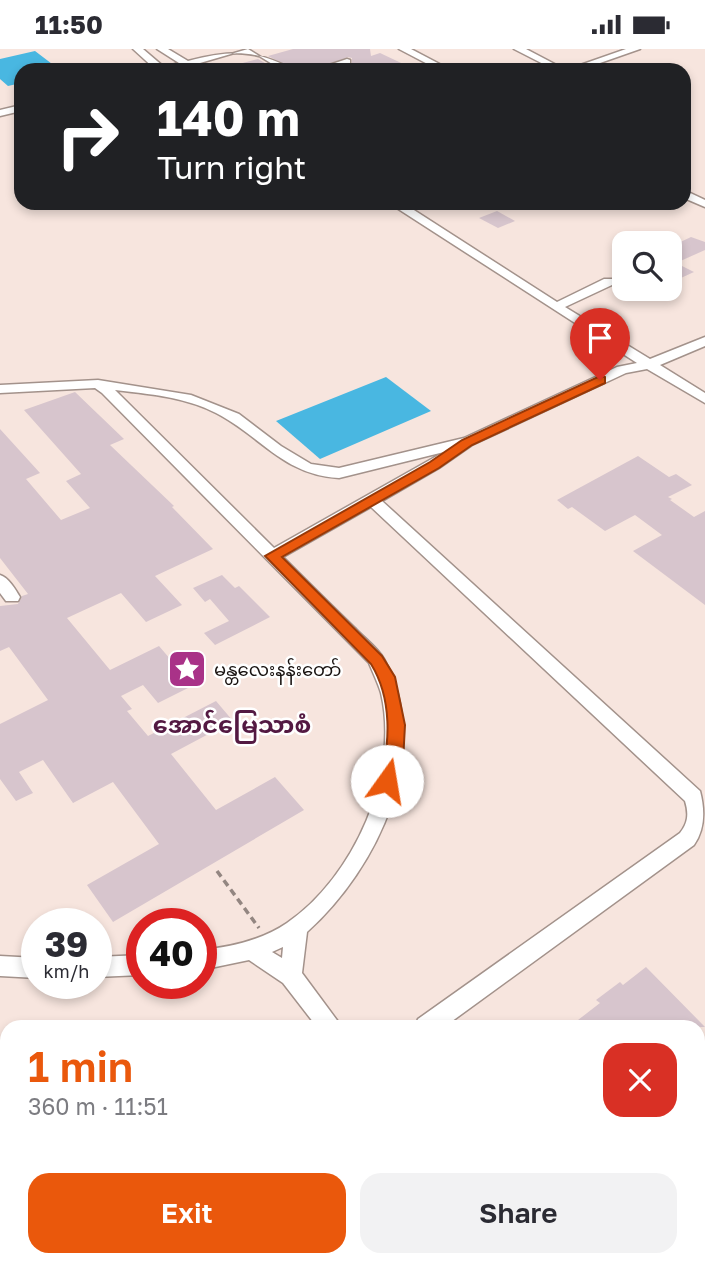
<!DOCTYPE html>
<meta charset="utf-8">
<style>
body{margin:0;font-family:"Golos Text","Noto Sans Myanmar",sans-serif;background:#f2f2f3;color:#2b2b33;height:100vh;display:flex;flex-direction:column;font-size:26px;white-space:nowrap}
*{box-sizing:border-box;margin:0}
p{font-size:23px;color:#7c7c81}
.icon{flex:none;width:38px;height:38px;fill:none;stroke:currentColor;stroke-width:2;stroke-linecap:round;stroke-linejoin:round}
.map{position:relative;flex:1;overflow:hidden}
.details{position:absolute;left:0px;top:971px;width:705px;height:247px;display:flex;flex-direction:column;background:#fff;border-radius:21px 21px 0 0;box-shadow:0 4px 10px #0003}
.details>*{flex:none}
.top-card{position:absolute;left:14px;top:14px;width:677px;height:147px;border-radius:21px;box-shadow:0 4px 10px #0003;background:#202124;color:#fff;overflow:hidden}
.tools{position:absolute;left:612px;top:182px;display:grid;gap:14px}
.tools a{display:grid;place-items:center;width:70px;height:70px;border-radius:14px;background:#fff;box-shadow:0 4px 10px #0003;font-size:35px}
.speed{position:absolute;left:21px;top:859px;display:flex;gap:14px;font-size:35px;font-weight:700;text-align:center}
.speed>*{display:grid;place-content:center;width:91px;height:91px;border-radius:50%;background:#fff;box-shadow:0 4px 10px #0003;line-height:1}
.speed small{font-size:18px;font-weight:400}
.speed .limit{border:10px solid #d22;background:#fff;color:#111}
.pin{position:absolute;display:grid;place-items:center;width:60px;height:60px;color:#fff;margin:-72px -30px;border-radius:50% 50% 50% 0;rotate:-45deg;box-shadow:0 0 7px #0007}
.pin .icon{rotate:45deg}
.me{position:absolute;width:77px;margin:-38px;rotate:13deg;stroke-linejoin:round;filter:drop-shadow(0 0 5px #0008)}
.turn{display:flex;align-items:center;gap:24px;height:147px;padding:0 28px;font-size:32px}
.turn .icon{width:91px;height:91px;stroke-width:2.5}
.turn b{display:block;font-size:49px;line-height:60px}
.round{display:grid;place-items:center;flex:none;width:74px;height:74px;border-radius:21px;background:#f2f2f3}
.head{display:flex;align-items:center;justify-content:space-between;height:119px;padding:0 28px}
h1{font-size:42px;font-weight:600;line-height:52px;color:#ea580c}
.cta{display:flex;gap:14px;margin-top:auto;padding:14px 28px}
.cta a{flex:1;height:80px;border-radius:21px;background:#ea580c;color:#fff;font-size:28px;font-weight:600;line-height:80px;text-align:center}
.cta a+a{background:#f2f2f3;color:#2b2b33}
.status{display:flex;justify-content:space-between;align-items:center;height:49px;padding:0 35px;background:#fff;direction:ltr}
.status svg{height:19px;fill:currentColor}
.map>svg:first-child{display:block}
</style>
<div class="status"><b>11:50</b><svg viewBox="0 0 49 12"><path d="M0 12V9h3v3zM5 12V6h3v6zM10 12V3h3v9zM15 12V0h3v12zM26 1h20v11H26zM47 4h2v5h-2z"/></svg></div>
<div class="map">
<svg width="705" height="1217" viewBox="0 0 705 1217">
<rect width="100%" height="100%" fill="#f7e5de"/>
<g fill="#49b7e1">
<polygon points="35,2 60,21 21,21 21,34 8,37 0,30 0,10"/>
<polygon points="386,328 431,362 320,410 276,372"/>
</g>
<g fill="#d7c5cd">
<polygon points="293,0 370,0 371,7 380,4 416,21 339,21 352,17 352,9 348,8 311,21 296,21 268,7"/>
<polygon points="258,10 277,21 231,21 231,17"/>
<polygon points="497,162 515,172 498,179 479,169"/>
<polygon points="691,188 705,193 705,201 676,214 694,223 670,234 670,198"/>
<polygon points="75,343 124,390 110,396 174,457 172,458 213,500 155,527 182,556 146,573 121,544 67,569 110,621 159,597 177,618 175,620 190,638 158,654 143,636 121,647 132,660 127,662 148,687 216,652 233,672 171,705 216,761 275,728 304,761 113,873 87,836 159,795 113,733 73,754 43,711 19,723 33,744 16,752 0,730 0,675 48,651 9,598 0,602 0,557 18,555 22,547 28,545 0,509 0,380 40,424 26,430 61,471 90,459 66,432 81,425 24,361"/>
<polygon points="638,407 669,428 676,425 692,436 668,448 672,450 670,451 694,468 705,462 705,556 633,502 662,486 635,466 605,482 572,458 568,460 557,451"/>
<polygon points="222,526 235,539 239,537 270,568 215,596 204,584 229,572 210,550 205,553 193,539"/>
<polygon points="646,918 705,978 569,978 600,954 596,951 620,933 623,936"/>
</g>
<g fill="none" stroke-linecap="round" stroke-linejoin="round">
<defs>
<g id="minor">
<path d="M 133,0 L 143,0 L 164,18 L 179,14 L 157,0 L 168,0 L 188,12 C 230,1 256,0 294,21 L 282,21 L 248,0 L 176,21 L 156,21 Z"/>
<polygon points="399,0 411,0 451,21 439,21"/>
<polygon points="514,0 526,0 566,21 626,0 640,0 580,21 555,21"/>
<polygon points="347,10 350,11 350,15 329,21 314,21"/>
<polygon points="21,56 21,62 0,67 0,61"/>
<polygon points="684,141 705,151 705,158 684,149"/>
<path d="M 389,154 L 403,154 L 557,253 L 604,230 L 612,230 L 612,236 L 565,258 L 650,310 L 705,288 L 705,297 L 660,316 L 705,344 L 705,354 L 647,320 L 626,324 L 472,396 L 439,419 L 382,452 L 700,742 C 705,761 705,780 694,796 L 444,978 L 415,978 L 418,970 L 680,784 C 688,774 689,765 685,752 L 371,458 L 283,508 C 307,532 331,556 355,579 C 364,589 378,599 384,610 C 434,703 378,819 307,883 L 302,924 L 342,978 L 317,978 L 283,934 L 249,911 L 201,921 L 201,901 C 231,898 262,891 287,874 C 354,828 400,725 381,644 C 378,634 373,624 369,614 L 102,344 L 95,339 L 0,344 L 0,336 L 98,331 L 191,346 L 239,365 L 281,397 L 311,415 L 339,419 L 464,389 L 617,318 L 637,314 ZM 115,341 C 149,345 185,348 216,364 C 261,387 283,426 339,429 L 444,403 L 274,499 ZM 283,898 L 282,909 L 272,903 Z"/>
<path d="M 0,526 C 9,529 15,540 20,548 L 18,552 L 6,552 L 0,544 Z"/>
<polygon points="142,906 142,926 96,928 96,908"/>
<polygon points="0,907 37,909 37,929 0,927"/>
<polygon points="7,1049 7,1073 0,1075 0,1051"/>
<polygon points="79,1211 105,1211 108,1217 82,1217"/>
<polygon points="140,1211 173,1211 170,1217 137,1217"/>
<polygon points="495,1211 523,1211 526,1217 498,1217"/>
</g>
</defs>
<use href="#minor" stroke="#a3928b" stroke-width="3"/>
<g stroke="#938681" stroke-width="3.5" stroke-dasharray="7 4.5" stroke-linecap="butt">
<polyline points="217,822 259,879"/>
<polyline points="389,1211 393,1217"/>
</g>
<use href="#minor" fill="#fff" fill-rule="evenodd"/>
</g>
<path fill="#ea580c" stroke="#983908" stroke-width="2" d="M 600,327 L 605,328 L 605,334 L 472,396 L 439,419 L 282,508 L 382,607 L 395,628 L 405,676 L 403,712 L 393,737 L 381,737 L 379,732 C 391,695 392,649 371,615 L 265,507 L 430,413 L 462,391 Z"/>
<defs>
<symbol id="sight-square" viewBox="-11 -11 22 22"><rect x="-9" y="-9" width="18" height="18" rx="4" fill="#a93288" stroke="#fff"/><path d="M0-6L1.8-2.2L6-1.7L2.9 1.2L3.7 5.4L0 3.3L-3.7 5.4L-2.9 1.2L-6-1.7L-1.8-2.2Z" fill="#fff"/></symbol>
</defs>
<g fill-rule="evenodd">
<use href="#sight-square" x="165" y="598" width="44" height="44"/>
</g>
<g text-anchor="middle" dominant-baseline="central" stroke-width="5" stroke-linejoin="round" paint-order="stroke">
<g font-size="18" fill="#191311" stroke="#fff" text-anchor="start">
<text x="214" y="620">မန္တလေးနန်းတော်</text>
</g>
<g font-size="24" font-weight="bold" fill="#531942" stroke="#fff">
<text x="232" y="674">အောင်မြေသာစံ</text>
</g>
</g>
</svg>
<div class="tools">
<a><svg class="icon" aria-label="search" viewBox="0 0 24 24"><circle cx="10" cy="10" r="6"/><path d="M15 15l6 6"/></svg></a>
</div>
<div class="speed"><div>39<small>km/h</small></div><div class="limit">40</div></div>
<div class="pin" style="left:600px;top:331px;background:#d93025"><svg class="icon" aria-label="arrive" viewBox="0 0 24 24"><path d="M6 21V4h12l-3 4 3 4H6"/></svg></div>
<svg class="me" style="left:387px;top:732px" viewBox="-20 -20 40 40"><circle r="19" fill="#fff"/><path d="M0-13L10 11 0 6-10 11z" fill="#ea580c"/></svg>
<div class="top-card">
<div class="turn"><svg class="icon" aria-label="right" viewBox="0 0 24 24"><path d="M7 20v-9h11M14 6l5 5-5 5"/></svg><div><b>140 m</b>Turn right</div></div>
</div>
<section class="details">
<div class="head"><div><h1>1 min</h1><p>360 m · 11:51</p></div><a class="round" style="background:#d93025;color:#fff"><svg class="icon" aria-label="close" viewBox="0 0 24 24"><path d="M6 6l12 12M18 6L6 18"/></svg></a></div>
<div class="cta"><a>Exit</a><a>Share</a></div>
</section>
</div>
